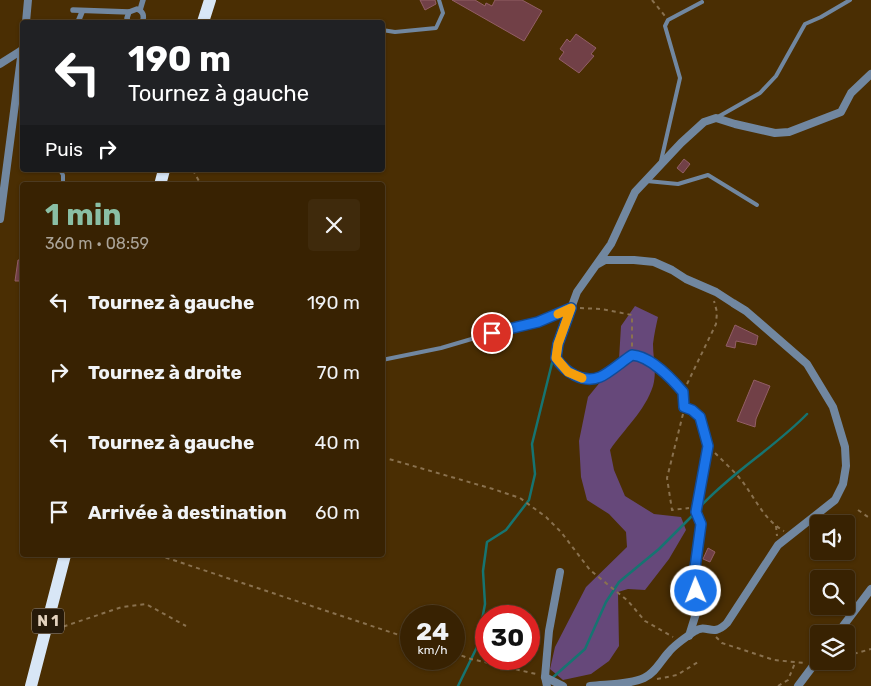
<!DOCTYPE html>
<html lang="fr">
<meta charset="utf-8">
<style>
body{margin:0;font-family:Rubik,sans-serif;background:#3f2a0c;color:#f1f3f6;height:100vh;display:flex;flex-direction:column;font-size:19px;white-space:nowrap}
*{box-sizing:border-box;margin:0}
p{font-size:16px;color:#aba499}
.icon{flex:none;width:28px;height:28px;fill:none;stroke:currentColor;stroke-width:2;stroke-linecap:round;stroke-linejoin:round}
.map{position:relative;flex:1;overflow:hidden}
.drawer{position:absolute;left:20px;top:182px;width:365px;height:375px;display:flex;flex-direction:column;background:#382202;border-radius:5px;box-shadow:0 1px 4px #0004,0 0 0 1px #523f24}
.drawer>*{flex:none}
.banner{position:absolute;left:20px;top:20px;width:365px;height:152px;border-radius:5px;box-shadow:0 1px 4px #0004,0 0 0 1px #523f24;background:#202124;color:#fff;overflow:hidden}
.fabs{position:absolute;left:810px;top:515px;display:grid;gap:10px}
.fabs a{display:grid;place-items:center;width:45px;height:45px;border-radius:5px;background:#382202;box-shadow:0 1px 4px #0004,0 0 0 1px #523f24;font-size:25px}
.speed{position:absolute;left:400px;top:605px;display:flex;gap:10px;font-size:25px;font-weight:700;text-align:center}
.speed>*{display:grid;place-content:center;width:65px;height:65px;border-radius:50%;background:#382202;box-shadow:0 1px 4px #0004,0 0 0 1px #523f24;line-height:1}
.speed small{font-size:12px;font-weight:400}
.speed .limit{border:8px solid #d22;background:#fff;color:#111}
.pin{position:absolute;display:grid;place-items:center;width:42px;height:42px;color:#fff;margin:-21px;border:2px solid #fff;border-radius:50%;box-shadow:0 1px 5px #0007}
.me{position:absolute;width:55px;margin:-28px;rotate:359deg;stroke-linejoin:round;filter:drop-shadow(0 0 4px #0008)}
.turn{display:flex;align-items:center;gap:18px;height:105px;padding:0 25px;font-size:22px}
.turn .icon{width:65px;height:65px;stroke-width:2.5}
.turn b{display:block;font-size:35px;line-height:42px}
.then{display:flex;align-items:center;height:48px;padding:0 25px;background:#0003;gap:10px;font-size:19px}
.round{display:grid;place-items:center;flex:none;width:52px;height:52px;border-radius:5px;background:#3f2a0c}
.head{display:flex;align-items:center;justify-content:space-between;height:85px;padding:0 25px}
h1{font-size:30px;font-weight:700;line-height:38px;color:#8abfa5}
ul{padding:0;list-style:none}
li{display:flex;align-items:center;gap:15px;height:70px;padding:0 25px}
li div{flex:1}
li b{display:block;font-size:19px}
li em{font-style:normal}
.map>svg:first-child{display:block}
</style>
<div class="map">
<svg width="871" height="686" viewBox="0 0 871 686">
<rect width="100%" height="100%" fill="#4a2e03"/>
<path fill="#66487a" d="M 635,306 L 658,317 C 656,326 654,335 653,344 C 653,358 657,372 653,386 C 645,411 624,429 610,450 L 614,470 L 625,496 L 654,514 L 681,517 L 686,530 L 669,559 L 645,590 L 628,589 L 618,592 L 619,646 L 609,661 L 591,674 L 563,680 L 550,669 L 555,647 L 586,587 L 627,547 L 626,532 L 609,514 L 587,500 L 581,477 L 579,441 L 588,397 L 619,359 L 621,326 Z"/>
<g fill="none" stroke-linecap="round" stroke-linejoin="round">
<g stroke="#167471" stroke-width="2.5">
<path d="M 699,508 C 732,472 774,448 807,414"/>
<polyline points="551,679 585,649 606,602 619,582 659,549 694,514"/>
<polyline points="458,686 477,647 485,604 483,571 487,542 506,530 529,500 535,474 532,444 552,363"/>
</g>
</g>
<g fill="#714047" stroke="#925e65">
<polygon points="420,0 435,0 436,4 425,10"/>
<polygon points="452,0 475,0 485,6 486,3 492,6 495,0 522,0 542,11 524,41"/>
<polygon points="576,34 596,48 591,54 594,56 579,73 559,59 564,52 560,49 567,39 570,42"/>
<polygon points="684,159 690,164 683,173 677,168"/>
<polygon points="18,260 22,260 22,281 15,281"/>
<polygon points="735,325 758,336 756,345 736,341 735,348 726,346"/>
<polygon points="754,380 770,386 756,419 755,427 737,421"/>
<polygon points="708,548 715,552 710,562 703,559"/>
</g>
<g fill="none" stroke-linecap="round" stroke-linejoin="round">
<g stroke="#89714f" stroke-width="2" stroke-dasharray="4 4" stroke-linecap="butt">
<polyline points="652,0 665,16"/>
<polyline points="193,170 201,185"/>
<polyline points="580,308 601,309 632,315 632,347"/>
<polyline points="687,384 716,324 717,312 714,301"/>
<polyline points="683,414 667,478 672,510 689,508"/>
<path d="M 715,453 C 724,462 734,471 742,481 C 755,498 764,520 784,531"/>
<polyline points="382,457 493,489 520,498 546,517 561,532 590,570 628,601 645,621 673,637"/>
<polyline points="858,510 871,519"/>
<polyline points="776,526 777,536"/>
<polyline points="158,555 411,639"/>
<polyline points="56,629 122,607 146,604 186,626"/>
<polyline points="716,637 722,643 774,660 804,663"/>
<polyline points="454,653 471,659 536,674"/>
<polyline points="846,656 871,649"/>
<polyline points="657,679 677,675 698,662"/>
<polyline points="778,686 788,680 795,663"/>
</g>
<g stroke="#7187a0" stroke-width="4">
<polyline points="382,30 395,32 436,28 443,13 439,0"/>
<polyline points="716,118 760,93 776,76 805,24 821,17 850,0"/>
<polyline points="661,161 680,78 665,26 668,20 702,2"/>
<polyline points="60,170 63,175 63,185"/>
<polyline points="647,181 678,184 708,175 757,205"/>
<polyline points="382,360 441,348 509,328 539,322 569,309"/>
</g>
<g stroke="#7187a0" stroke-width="5.5">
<polyline points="73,10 129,12"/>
<polyline points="140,10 143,0"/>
<polyline points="78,22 82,12"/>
<path d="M 128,22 L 127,18 L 129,12 L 137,9 C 143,11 145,16 142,22"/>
</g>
<g stroke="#7187a0" stroke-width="8">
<polyline points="26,22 28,0"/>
<polyline points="0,64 22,50"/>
<polyline points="0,219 22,50"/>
<polyline points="837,634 871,589"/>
<path d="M 689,636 L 698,607 L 694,575 L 701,524 L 696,512 L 708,446 L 700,417 L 692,410 L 684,407 L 683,392 L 677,385 L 645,358 L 632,355 C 624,360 608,374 600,377 C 583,384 565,372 556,358 L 558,344 L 577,292 L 611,244 L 635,192 L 681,143 L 704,122 L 716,118 L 735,124 L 775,133 L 789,132 L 841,112 L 851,93 L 871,74"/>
<polyline points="545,677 563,686"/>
<polyline points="547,686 545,677 549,631 560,572"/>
<path d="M 590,686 C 607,684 628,685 644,678 C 655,673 660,662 668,653 C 674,645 686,637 695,631 C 708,623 712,638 727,623 L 778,545 L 835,500 L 843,484 L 846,466 L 845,447 L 833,407 L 807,364 L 746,311 L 733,303 L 716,292 L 686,279 L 672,270 L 654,262 L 634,260 L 605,260 L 598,264"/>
<polyline points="798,686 819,658"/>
</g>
<g stroke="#d8e6f6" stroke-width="12">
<polyline points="203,22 210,0"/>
<polyline points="160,185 164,170"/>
<polyline points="31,686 65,555"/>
</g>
</g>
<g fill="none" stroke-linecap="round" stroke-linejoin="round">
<defs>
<path id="route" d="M 492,333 L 538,322 L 571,308 L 558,344 L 556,358 C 565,372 583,384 600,377 C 608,374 624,360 632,355 C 650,356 672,379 683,392 L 684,407 L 692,410 L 700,417 L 708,446 L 696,512 L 701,524 L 694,575 L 696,591"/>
</defs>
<use href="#route" stroke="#114b97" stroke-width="12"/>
<use href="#route" stroke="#1a73e8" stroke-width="9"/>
<polyline stroke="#f59e0b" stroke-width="9" points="558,314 571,308 558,344 556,358 568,372 582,378"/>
</g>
<g text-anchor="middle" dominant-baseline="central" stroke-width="4" stroke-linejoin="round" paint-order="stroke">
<rect fill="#261909" stroke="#ab9a88" stroke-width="1" x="32" y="608.5" width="32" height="25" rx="4"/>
<g font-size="15" font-weight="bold" fill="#e4d2be">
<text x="48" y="621">N 1</text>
</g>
</g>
</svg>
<div class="fabs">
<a><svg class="icon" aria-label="sound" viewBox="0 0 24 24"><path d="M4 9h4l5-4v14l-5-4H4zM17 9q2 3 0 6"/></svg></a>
<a><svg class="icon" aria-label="search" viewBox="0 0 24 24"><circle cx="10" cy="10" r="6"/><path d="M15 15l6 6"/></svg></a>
<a><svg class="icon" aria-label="layers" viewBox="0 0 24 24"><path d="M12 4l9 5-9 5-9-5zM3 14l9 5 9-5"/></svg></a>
</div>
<div class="speed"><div>24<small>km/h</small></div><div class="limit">30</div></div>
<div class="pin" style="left:492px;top:333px;background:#d93025"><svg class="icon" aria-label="arrive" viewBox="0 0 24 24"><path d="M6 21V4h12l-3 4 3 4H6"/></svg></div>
<svg class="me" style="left:696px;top:591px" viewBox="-20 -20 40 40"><circle r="17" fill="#1a73e8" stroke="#fff" stroke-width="3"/><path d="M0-11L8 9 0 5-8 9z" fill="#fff"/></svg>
<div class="banner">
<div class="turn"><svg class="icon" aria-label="left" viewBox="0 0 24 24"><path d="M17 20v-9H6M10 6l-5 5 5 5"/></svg><div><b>190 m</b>Tournez à gauche</div></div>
<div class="then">Puis<svg class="icon" aria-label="right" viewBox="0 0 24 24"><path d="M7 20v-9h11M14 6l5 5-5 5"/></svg></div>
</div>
<section class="drawer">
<div class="head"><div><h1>1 min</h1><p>360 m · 08:59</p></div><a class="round"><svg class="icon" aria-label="close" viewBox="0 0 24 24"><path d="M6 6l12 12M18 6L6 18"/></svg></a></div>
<ul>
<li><svg class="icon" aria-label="left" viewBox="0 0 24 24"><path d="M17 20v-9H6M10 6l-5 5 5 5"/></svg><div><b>Tournez à gauche</b></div><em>190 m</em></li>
<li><svg class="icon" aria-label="right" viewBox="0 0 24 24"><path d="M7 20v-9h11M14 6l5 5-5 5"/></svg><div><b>Tournez à droite</b></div><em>70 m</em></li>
<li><svg class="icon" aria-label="left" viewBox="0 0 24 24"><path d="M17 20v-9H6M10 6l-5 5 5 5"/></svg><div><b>Tournez à gauche</b></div><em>40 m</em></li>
<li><svg class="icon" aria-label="arrive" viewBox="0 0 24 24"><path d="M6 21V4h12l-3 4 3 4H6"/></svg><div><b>Arrivée à destination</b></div><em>60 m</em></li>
</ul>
</section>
</div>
